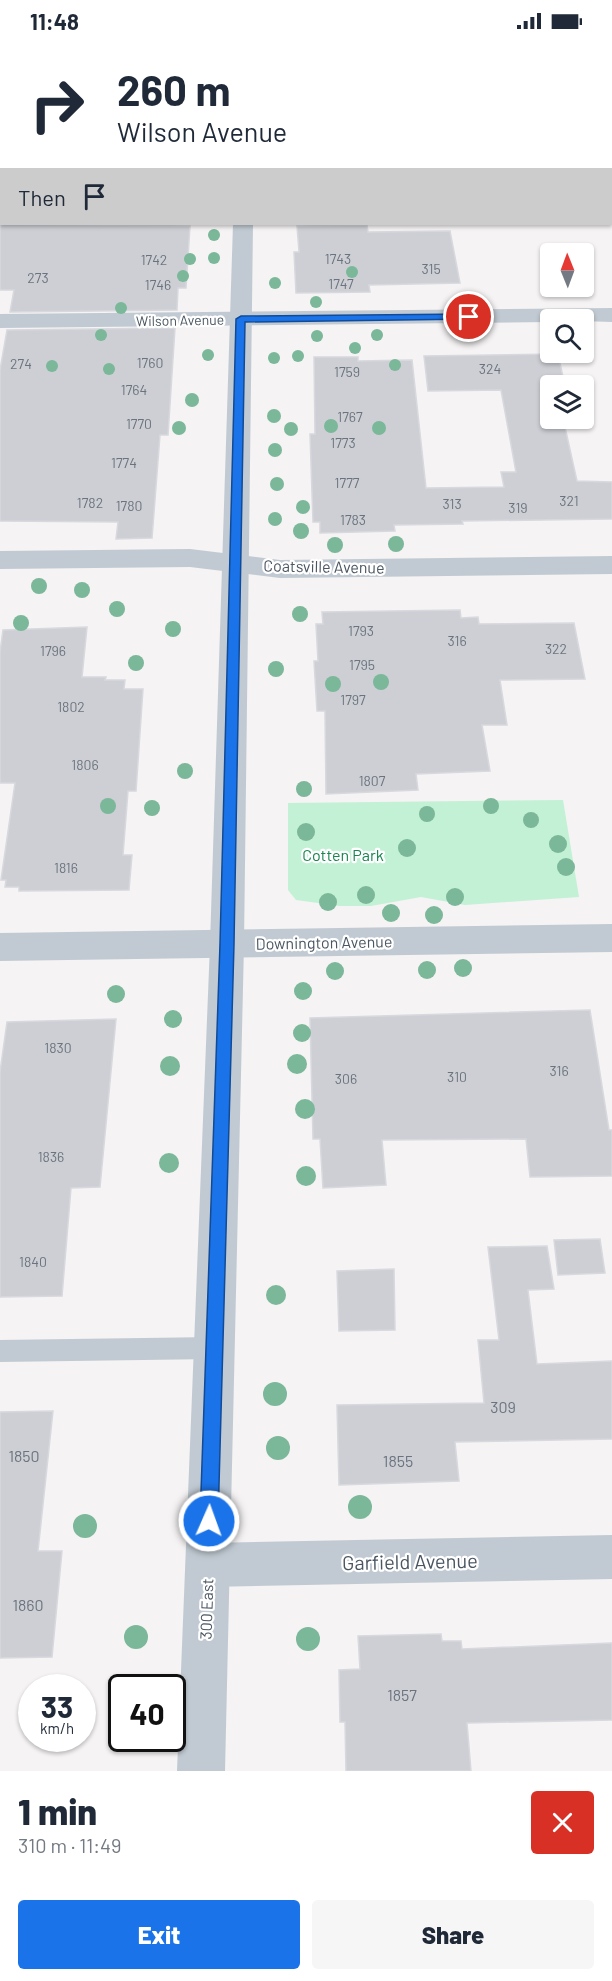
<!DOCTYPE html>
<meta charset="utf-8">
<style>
body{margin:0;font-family:Barlow,sans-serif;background:#f6f6f7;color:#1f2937;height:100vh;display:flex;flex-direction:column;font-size:22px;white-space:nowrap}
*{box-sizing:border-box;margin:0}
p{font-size:20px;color:#747a83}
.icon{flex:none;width:33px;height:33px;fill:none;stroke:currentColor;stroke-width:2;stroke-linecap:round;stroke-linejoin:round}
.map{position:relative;height:1729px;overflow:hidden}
.side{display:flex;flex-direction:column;background:#fff;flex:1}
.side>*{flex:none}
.top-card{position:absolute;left:0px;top:0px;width:612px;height:183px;box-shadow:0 2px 4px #0004;background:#fff;color:#1f2937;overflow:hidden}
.needle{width:39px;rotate:359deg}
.fabs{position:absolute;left:540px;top:201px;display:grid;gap:12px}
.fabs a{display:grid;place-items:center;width:54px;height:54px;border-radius:6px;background:#fff;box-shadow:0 2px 4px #0004;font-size:30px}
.speed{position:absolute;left:18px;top:1632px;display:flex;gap:12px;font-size:30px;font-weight:700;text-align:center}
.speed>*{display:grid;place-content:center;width:78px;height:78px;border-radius:50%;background:#fff;box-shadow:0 2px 4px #0004;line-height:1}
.speed small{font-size:15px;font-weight:400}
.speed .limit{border:3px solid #111;border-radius:9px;background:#fff;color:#111}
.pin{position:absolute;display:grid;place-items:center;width:51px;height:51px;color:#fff;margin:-26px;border:3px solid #fff;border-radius:50%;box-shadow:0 2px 6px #0007}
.me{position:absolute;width:66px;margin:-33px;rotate:2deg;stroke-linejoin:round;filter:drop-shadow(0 0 4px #0008)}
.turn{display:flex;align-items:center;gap:21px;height:126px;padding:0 18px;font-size:27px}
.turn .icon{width:78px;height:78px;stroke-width:2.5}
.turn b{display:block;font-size:42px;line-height:51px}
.then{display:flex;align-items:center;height:57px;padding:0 18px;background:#0003;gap:12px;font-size:22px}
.round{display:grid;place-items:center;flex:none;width:63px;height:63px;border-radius:6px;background:#f6f6f7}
.overview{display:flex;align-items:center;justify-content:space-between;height:102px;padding:0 18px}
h1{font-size:36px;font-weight:800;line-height:45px}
.primary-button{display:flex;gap:12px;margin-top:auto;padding:12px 18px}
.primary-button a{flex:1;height:69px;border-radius:6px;background:#1a73e8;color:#fff;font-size:24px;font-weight:800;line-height:69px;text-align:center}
.primary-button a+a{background:#f6f6f7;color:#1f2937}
.status{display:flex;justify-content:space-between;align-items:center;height:42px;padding:0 30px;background:#fff;direction:ltr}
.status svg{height:16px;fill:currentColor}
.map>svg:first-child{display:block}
</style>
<div class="status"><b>11:48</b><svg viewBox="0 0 49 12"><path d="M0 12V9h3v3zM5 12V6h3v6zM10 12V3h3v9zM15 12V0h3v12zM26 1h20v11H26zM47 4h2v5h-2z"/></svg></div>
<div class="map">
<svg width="612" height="1729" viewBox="0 0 612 1729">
<rect width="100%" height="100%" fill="#f5f3f3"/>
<polygon fill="#c3f1d5" points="563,758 579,855 465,863 421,855 371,864 340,864 296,858 288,848 288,761"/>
<g fill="#cdcfd5" stroke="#d7d9de" stroke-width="1.5">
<polygon points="0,182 190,184 186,246 178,246 177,268 10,270 14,248 0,248"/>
<polygon points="367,183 368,190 450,189 460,241 369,243 370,250 296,251 294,210 299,210 297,184"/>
<polygon points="175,286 168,393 160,393 152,496 116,497 118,480 0,479 0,328 7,288"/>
<polygon points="558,312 565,344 550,344 550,376 563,376 577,439 612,440 612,477 462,479 463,482 394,483 395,489 320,491 320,480 313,480 310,392 315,392 314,315 358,315 358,319 412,318 426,446 504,445 501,430 516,430 501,348 428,349 424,314"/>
<polygon points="460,568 461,576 478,575 479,582 574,581 585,637 500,638 507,683 482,683 490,729 416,732 418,748 326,752 325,669 317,669 314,619 318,619 316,582 323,582 322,570"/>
<polygon points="87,585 82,635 106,635 105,638 125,638 124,647 143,647 136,749 128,749 123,813 132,813 129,848 19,849 19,845 5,845 6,838 1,838 15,741 0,741 0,610 3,588"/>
<polygon points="590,968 609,1088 612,1088 612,1134 530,1135 526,1097 382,1098 386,1143 323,1146 320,1097 313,1097 310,976"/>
<polygon points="116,977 100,1145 71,1146 62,1254 0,1255 0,1030 7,980"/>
<polygon points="600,1197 605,1231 558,1233 554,1198"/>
<polygon points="547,1204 554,1247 528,1248 537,1322 612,1319 612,1397 455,1400 459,1439 339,1443 337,1363 484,1361 478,1298 499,1298 488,1205"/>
<polygon points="394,1227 395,1288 339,1289 337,1229"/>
<polygon points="53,1369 38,1509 62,1509 52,1615 0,1616 0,1370"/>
<polygon points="441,1592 442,1599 461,1599 462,1607 612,1601 612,1678 467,1681 471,1729 346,1729 345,1680 340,1680 339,1628 360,1627 358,1594"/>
</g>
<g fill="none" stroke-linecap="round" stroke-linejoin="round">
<g fill="#c1cad2" fill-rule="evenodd">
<rect x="610" y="86" width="2" height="6"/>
<polygon points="215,1295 223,1298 226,1306 223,1314 215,1317 0,1320 0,1298"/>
</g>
<g fill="#c1cad2" fill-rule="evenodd">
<rect x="610" y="163" width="2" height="12"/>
<polygon points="612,266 612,280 550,278 550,280 0,286 0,272"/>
<polygon points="190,507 280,518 612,514 612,532 280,536 190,525 0,527 0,509"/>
<polygon points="612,882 612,910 0,919 0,891"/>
<polygon points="612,1493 612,1537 208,1545 192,1539 186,1523 192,1507 208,1501"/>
</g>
<g fill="#c1cad2" fill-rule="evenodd">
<rect x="238" y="0" width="18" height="2"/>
<rect x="610" y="5" width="2" height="10"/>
<rect x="0" y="9" width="2" height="10"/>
<polygon points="233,182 253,182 244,902 225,1729 177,1729 210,902"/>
</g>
</g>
<g fill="#7bb799">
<circle cx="214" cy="193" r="6"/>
<circle cx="214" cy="216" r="6"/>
<circle cx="190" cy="217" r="6"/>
<circle cx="352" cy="230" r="6"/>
<circle cx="183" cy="234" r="6"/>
<circle cx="275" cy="241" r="6"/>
<circle cx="316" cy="260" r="6"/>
<circle cx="121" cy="266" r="6"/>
<circle cx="101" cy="293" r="6"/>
<circle cx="377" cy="293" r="6"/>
<circle cx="317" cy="294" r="6"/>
<circle cx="355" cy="306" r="6"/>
<circle cx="208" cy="313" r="6"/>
<circle cx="298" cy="314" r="6"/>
<circle cx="274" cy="316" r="6"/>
<circle cx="395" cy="323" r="6"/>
<circle cx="52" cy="324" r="6"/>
<circle cx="109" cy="327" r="6"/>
<circle cx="192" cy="358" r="7"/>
<circle cx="274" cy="374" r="7"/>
<circle cx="331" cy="384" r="7"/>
<circle cx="179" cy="386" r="7"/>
<circle cx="379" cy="386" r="7"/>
<circle cx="291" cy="387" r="7"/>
<circle cx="275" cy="408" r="7"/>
<circle cx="277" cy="442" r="7"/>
<circle cx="303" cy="465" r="7"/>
<circle cx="275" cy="477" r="7"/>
<circle cx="301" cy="489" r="8"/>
<circle cx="396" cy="502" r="8"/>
<circle cx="335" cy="503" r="8"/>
<circle cx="39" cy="544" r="8"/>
<circle cx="82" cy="548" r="8"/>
<circle cx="117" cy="567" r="8"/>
<circle cx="300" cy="572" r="8"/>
<circle cx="21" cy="581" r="8"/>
<circle cx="173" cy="587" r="8"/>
<circle cx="136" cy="621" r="8"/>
<circle cx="276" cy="627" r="8"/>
<circle cx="381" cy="640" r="8"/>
<circle cx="333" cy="642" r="8"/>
<circle cx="185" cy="729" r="8"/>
<circle cx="304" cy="747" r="8"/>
<circle cx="108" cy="764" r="8"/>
<circle cx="491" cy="764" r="8"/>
<circle cx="152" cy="766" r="8"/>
<circle cx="427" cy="772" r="8"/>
<circle cx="531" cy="778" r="8"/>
<circle cx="306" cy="790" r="9"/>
<circle cx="558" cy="802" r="9"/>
<circle cx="407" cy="806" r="9"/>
<circle cx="566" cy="825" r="9"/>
<circle cx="366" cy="853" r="9"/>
<circle cx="455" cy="855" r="9"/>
<circle cx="328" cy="860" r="9"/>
<circle cx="391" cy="871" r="9"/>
<circle cx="434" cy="873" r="9"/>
<circle cx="463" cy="926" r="9"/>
<circle cx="427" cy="928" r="9"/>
<circle cx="335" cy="929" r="9"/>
<circle cx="303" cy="949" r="9"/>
<circle cx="116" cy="952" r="9"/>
<circle cx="173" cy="977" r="9"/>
<circle cx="302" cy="991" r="9"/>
<circle cx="297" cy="1022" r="10"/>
<circle cx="170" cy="1024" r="10"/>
<circle cx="305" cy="1067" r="10"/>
<circle cx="169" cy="1121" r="10"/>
<circle cx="306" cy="1134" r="10"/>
<circle cx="276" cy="1253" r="10"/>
<circle cx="275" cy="1352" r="12"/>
<circle cx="278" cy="1406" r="12"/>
<circle cx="360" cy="1465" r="12"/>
<circle cx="85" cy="1484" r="12"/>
<circle cx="136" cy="1595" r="12"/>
<circle cx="308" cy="1597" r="12"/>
</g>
<polygon fill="#1a73e8" stroke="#114b97" stroke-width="1.5" points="469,272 472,273 472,277 245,280 234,902 218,1479 215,1486 209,1488 203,1486 200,1479 220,902 236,277 241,274"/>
<g text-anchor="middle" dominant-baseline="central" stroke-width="4.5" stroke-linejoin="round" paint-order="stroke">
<g font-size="14" fill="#6b747e">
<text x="338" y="216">1743</text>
<text x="154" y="217">1742</text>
<text x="431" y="226">315</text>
<text x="38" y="235">273</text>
<text x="341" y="241">1747</text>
<text x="158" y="242">1746</text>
<text x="150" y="320">1760</text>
<text x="21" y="321">274</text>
<text x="490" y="326">324</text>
<text x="347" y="329">1759</text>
<text x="134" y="347">1764</text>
<text x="350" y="374">1767</text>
<text x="139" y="381">1770</text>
<text x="343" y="400">1773</text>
<text x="124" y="420">1774</text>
<text x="347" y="440">1777</text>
<text x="569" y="458">321</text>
<text x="90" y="460">1782</text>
<text x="452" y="461">313</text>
<text x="129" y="463">1780</text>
<text x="518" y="465">319</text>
<text x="353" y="477">1783</text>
<text x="361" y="588">1793</text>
<text x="457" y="598">316</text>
<text x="556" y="606">322</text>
<text x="53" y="608">1796</text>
<text x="362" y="622">1795</text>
<text x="353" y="657">1797</text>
<text x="71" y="664">1802</text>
<text x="85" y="722">1806</text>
<text x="372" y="738">1807</text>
<text x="66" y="825">1816</text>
<text x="58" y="1005">1830</text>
<text x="559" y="1028">316</text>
<text x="457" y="1034">310</text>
<text x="346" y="1036">306</text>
<text x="51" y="1114">1836</text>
<text x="33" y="1219">1840</text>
</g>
<g font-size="14" fill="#4a5661" stroke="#fff">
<text transform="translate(180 278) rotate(-1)">Wilson Avenue</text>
</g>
<g font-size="16" fill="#4a5661" stroke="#fff">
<text transform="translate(324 524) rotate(1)">Coatsville Avenue</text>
<text transform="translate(324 900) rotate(-1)">Downington Avenue</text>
<text transform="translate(206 1567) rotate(-88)">300 East</text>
</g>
<g font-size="16" fill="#17864f" stroke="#fff">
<text x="343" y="812">Cotten Park</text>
</g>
<g font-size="16" fill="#6b747e">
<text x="503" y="1364">309</text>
<text x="24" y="1413">1850</text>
<text x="398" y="1418">1855</text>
<text x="28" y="1562">1860</text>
<text x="402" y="1652">1857</text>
</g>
<g font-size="20" fill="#4a5661" stroke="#fff">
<text transform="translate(410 1519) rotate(-1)">Garfield Avenue</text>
</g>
</g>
</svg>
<div class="fabs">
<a><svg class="needle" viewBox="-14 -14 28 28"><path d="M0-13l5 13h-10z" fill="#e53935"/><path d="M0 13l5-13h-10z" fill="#747a83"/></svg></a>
<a><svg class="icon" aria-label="search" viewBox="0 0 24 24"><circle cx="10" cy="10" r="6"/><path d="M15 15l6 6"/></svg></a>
<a><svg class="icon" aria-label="layers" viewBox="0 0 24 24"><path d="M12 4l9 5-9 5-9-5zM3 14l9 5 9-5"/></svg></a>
</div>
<div class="speed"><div>33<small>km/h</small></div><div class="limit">40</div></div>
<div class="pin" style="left:469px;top:275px;background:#d93025"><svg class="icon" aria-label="arrive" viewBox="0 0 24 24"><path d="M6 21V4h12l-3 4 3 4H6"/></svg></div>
<svg class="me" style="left:209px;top:1479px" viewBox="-20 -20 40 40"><circle r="17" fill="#1a73e8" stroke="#fff" stroke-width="3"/><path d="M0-11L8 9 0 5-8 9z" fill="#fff"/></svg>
<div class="top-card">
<div class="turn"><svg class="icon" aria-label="right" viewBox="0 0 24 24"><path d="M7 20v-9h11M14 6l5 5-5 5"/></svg><div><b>260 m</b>Wilson Avenue</div></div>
<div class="then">Then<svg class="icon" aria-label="arrive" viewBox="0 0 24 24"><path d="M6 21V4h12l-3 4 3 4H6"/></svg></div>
</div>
</div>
<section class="side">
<div class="overview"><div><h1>1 min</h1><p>310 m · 11:49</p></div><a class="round" style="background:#d93025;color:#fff"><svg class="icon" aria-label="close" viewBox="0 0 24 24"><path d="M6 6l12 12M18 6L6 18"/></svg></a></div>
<div class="primary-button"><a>Exit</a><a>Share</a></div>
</section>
